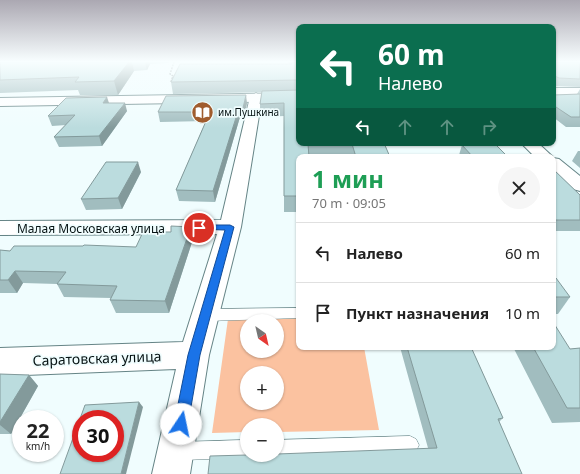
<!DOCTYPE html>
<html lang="ru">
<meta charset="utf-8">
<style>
body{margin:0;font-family:"Noto Sans",sans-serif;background:#f6f6f6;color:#222;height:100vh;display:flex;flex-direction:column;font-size:15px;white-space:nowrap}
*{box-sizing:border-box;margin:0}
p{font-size:13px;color:#767676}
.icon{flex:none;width:22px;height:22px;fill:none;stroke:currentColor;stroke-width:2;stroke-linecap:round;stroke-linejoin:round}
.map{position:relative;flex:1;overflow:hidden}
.details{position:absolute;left:296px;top:154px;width:260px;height:196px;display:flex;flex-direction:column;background:#fff;border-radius:8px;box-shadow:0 1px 3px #0004}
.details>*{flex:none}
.top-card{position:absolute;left:296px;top:24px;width:260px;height:122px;border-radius:8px;box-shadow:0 1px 3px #0004;background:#0b6e4f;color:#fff;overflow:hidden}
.needle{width:26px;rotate:146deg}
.fabs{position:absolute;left:240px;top:314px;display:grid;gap:8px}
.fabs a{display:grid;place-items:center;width:44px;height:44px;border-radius:50%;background:#fff;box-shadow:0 1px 3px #0004;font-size:20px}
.speed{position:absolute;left:12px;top:410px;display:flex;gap:8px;font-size:20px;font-weight:700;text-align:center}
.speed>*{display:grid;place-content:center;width:52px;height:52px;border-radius:50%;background:#fff;box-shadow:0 1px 3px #0004;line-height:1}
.speed small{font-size:10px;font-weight:400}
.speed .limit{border:6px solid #d22;background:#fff;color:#111}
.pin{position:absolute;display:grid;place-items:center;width:34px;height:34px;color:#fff;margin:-17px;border:2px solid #fff;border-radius:50%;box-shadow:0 1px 4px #0007}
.me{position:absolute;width:44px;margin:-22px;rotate:11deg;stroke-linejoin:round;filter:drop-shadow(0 0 3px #0008)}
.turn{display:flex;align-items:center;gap:14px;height:84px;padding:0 16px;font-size:18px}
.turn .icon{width:52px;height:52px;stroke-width:2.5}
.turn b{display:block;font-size:28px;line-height:34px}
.lanes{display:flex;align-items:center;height:38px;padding:0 16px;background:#0003;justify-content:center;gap:20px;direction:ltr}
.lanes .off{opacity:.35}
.round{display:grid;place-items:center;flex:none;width:42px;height:42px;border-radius:21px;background:#f6f6f6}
.summary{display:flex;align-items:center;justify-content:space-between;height:68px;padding:0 16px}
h1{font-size:24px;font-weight:700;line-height:30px;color:#1e9e55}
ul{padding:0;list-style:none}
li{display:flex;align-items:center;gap:12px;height:60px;padding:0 16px;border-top:1px solid #e0e0e0}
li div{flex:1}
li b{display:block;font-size:15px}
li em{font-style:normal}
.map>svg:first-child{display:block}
</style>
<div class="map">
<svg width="580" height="474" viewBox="0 0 580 474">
<rect width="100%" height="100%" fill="#f0fdfe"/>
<path fill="#fbc2a0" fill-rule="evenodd" d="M 299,318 L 299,347 L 364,347 L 379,430 L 277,432 L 277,425 L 247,425 L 247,432 L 212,433 L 228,319 ZM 247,321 L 277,321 L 277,351 L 247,351 ZM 247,373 L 277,373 L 277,403 L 247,403 Z"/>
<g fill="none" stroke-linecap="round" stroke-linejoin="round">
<defs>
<g id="service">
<polygon points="299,308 299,318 206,321 201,319 199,315 201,311 206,309"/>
<polygon points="410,436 416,439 419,445 416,451 410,454 277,458 270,455 277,455 277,440"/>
<polygon points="247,440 247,455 254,455 247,458 180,460 174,457 171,451 174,445 180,442"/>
</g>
<g id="minor">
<polygon points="256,93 262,97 241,227 209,355 190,474 152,474 176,369 0,376 0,348 183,342 217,234 0,235 0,221 221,220 250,97"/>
<polygon points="521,143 538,143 553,157 535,157"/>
<polygon points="553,158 559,159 580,176 580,191 573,189 553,172"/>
</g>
<g id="tertiary">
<rect x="553" y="88" width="27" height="8"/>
<polygon points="299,93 299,101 0,106 0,98"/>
</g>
</defs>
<use href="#service" stroke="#658486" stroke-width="1"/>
<use href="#minor" stroke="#658486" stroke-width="2"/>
<use href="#tertiary" stroke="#658486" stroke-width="2"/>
<polyline stroke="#859192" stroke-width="1.5" stroke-dasharray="2 1" stroke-linecap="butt" points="171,82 173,76 170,74 174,62"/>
<use href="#service" fill="#fff" fill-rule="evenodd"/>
<use href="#minor" fill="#fff" fill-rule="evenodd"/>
<use href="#tertiary" fill="#fff" fill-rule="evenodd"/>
</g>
<g fill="#a1bdbf">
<polygon points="0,62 169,62 168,63 150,64 147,70 134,71 118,95 80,95 78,90 0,93"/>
<polygon points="288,62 299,62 299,143 384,143 390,157 299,157 299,212 284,212 284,116 260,117 260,104 262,92 173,94 171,82 289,64"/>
<polygon points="553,62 580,62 580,87 555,86 553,85"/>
<polygon points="580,89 580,127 566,127 553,117 553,95 577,94"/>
<polygon points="109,103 127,111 102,146 59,147 54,137 66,125 52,126 48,116"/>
<polygon points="247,103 244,117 240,117 215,202 179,201 176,190 206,121 160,122 158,112"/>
<polygon points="462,145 508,157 461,157 459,155"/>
<polygon points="578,151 580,151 580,168 572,161"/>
<polygon points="553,169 580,195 580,231 553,231"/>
<polygon points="141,172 122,209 86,210 81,199"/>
<polygon points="191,227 193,239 169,313 116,313 110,300 111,298 64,297 57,284 23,283 17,293 0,293 0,250 10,251 136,247"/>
<polygon points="553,278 570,297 558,314 553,314"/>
<polygon points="400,347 471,347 503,418 499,422 522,474 428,448"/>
<polygon points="513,347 553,347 570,349 580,348 580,422 552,423"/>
<polygon points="0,374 29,375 38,386 11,434 0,434"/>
</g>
<g fill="#839a9b">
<polygon points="129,62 132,62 134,71 118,95 114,81"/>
<polygon points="145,62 150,62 150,64 147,70"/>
<polygon points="246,95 247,103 244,117 243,108"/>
<polygon points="107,97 110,106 103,103"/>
<polygon points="125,103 127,111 102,146 99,136"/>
<polygon points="239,108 240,117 215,202 213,191"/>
<polygon points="138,162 141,172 122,209 118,198"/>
<polygon points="191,227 193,239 169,313 165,301"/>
<polygon points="15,271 23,283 17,293 8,280"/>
<polygon points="29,375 38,386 11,434 0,425 0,422"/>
<polygon points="139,402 143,407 126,474 121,474"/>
</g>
<g fill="#bbdcde" stroke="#839a9b" fill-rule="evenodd">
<polygon points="0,62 129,62 114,81 75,82 79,77 0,80"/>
<polygon points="292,62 299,62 299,80 171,82 180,64 292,64"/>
<polygon points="553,62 580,62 580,79 559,78 553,75"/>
<polygon points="299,90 299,143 384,143 390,157 356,157 352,144 308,144 309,157 299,157 299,196 284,196 284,103 260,104 262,91"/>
<polygon points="580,94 580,117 571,117 553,105 553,95"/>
<polygon points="246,95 243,108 239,108 213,191 176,190 210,112 158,112 166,96"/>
<polygon points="107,97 103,103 125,103 99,136 54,137 75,115 48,116 66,98"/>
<polygon points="495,144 508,157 473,157 462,145"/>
<polygon points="106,162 138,162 118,198 81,199"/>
<polygon points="553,169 580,195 580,220 556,220 553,217"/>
<polygon points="171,226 191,227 165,301 110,300 117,286 57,284 66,272 15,271 8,280 0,280 0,250 10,251 14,246 83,246 84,245 136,247 143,232 171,232"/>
<polygon points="553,278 556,278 570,297 553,297"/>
<polygon points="553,322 570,349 580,348 580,408 567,408 533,347 553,347"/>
<polygon points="407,347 471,347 503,418 498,419 522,474 208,474 210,456 247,455 277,455 277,454 437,448"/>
<polygon points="0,374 29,375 0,422"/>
<path d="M 139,402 L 121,474 L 60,474 L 85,405 ZM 81,419 L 115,419 L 115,453 L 81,453 Z"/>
</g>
<linearGradient id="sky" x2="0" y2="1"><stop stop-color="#aba8b2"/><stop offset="0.48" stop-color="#f8feff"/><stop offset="1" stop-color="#f8feff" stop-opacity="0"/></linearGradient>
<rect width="580" height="128" fill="url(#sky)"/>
<polygon fill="#1a73e8" stroke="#114b97" points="199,225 230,225 234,227 200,355 188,424 186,429 181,431 176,429 174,424 188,355 225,230 196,229 195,228"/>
<defs>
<symbol id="library-disc" viewBox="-11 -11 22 22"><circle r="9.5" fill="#a05c2e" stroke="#f0fdfe"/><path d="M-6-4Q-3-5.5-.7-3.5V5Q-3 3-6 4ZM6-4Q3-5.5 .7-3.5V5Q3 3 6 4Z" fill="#fff"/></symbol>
</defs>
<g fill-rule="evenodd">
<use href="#library-disc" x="190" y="100" width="25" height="25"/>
</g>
<g text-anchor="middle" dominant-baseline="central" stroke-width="3.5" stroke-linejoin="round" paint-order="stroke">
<g font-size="10" fill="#071314" stroke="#f0fdfe" text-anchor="start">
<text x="218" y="112">им.Пушкина</text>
</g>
<g font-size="12" fill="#071314" stroke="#f0fdfe">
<text x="91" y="228">Малая Московская улица</text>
</g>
<g font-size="14" fill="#071314" stroke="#f0fdfe">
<text transform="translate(97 358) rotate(-2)">Саратовская улица</text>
</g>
</g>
</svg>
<div class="fabs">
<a><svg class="needle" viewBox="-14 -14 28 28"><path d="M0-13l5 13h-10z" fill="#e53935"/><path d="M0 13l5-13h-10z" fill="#767676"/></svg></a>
<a>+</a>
<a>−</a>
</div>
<div class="speed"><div>22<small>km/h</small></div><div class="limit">30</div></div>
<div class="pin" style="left:199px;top:228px;background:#d93025"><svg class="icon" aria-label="arrive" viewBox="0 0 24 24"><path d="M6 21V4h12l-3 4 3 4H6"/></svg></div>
<svg class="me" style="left:181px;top:424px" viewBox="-20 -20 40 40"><circle r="19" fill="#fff"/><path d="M0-13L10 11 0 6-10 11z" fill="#1a73e8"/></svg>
<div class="top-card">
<div class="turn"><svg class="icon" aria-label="left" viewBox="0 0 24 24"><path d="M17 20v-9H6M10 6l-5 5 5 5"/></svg><div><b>60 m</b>Налево</div></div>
<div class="lanes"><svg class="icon" aria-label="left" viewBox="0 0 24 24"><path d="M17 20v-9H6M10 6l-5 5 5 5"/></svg><svg class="icon off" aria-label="ahead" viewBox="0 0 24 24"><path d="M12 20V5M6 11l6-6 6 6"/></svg><svg class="icon off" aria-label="ahead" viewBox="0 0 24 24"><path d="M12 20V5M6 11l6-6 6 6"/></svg><svg class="icon off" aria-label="right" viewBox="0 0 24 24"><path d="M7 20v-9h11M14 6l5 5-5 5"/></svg></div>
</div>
<section class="details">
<div class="summary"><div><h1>1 мин</h1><p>70 m · 09:05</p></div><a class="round"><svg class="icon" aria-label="close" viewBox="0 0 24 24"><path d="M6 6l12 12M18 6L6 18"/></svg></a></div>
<ul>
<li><svg class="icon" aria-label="left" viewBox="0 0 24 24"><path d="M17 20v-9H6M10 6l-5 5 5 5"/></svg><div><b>Налево</b></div><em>60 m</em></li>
<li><svg class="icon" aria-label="arrive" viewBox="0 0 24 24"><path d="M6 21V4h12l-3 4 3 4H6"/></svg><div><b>Пункт назначения</b></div><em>10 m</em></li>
</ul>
</section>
</div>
